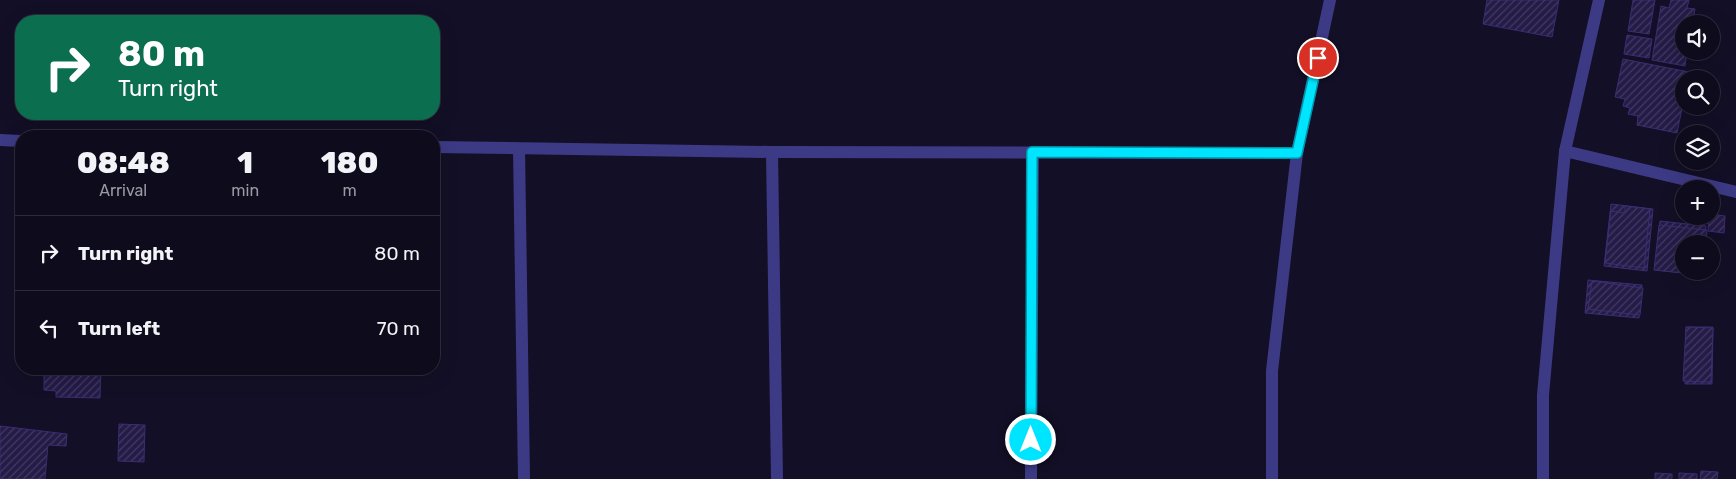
<!DOCTYPE html>
<meta charset="utf-8">
<style>
body{margin:0;font-family:Rubik,sans-serif;background:#171425;color:#f1f3f6;height:100vh;display:flex;flex-direction:column;font-size:19px;white-space:nowrap}
*{box-sizing:border-box;margin:0}
p{font-size:16px;color:#9b9ba3}
.icon{flex:none;width:28px;height:28px;fill:none;stroke:currentColor;stroke-width:2;stroke-linecap:round;stroke-linejoin:round}
.map{position:relative;flex:1;overflow:hidden}
.drawer{position:absolute;left:15px;top:130px;width:425px;height:245px;display:flex;flex-direction:column;background:#0e0b1c;border-radius:20px;box-shadow:0 5px 20px #0002,0 0 0 1px #2e2b3b}
.drawer>*{flex:none}
.banner{position:absolute;left:15px;top:15px;width:425px;height:105px;border-radius:20px;box-shadow:0 5px 20px #0002,0 0 0 1px #2e2b3b;background:#0b6e4f;color:#fff;overflow:hidden}
.controls{position:absolute;left:1675px;top:15px;display:grid;gap:10px}
.controls a{display:grid;place-items:center;width:45px;height:45px;border-radius:50%;background:#0e0b1c;box-shadow:0 5px 20px #0002,0 0 0 1px #2e2b3b;font-size:25px}
.pin{position:absolute;display:grid;place-items:center;width:42px;height:42px;color:#fff;margin:-21px;border:2px solid #fff;border-radius:50%;box-shadow:0 1px 5px #0007}
.me{position:absolute;width:55px;margin:-28px;rotate:0deg;stroke-linejoin:round;filter:drop-shadow(0 0 4px #0008)}
.turn{display:flex;align-items:center;gap:18px;height:105px;padding:0 20px;font-size:22px}
.turn .icon{width:65px;height:65px;stroke-width:2.5}
.turn b{display:block;font-size:35px;line-height:42px}
.eta{display:flex;justify-content:space-evenly;align-items:center;height:85px;text-align:center}
.eta b{font-size:30px;font-weight:800;line-height:35px}
ul{padding:0;list-style:none}
li{display:flex;align-items:center;gap:15px;height:75px;padding:0 20px;border-top:1px solid #2e2b3b}
li div{flex:1}
li b{display:block;font-size:19px}
li em{font-style:normal}
.map>svg:first-child{display:block}
</style>
<div class="map">
<svg width="1736" height="479" viewBox="0 0 1736 479">
<defs>
<pattern id="building-hatch" width="6" height="6" patternUnits="userSpaceOnUse" patternTransform="scale(1.25)"><rect width="6" height="6" fill="#241b47"/><path d="M-1 1l2-2M0 6l6-6M5 7l2-2" fill="none" stroke="#433b63"/></pattern>
</defs>
<rect width="100%" height="100%" fill="#130f26"/>
<g fill="url(#building-hatch)" stroke="#3b2d73">
<polygon points="1487,0 1559,0 1552,37 1483,24"/>
<polygon points="1633,0 1655,0 1649,34 1628,31"/>
<polygon points="1671,0 1689,0 1687,8 1695,9 1692,24 1684,24 1684,51 1687,51 1685,66 1652,60 1661,6 1669,8"/>
<polygon points="1627,35 1652,39 1649,58 1624,54"/>
<polygon points="1623,59 1689,72 1688,79 1684,79 1684,98 1677,133 1637,125 1638,116 1628,114 1630,108 1623,106 1625,99 1615,97"/>
<polygon points="1611,204 1653,209 1647,271 1604,266"/>
<polygon points="1625,206 1650,209 1644,268 1605,263 1611,211 1625,213"/>
<polygon points="1711,214 1725,216 1724,233 1708,231 1709,216 1711,216"/>
<polygon points="1660,221 1706,226 1704,244 1684,244 1684,271 1702,271 1702,275 1655,270"/>
<polygon points="1659,225 1707,230 1706,244 1684,244 1684,271 1702,271 1702,275 1654,270"/>
<polygon points="1588,280 1642,285 1639,318 1585,313"/>
<polygon points="1592,281 1643,288 1640,315 1588,309"/>
<polygon points="1686,327 1713,327 1712,384 1685,384"/>
<polygon points="1686,327 1713,328 1711,382 1683,381"/>
<polygon points="57,369 101,369 100,398 56,397 56,391 44,390 44,372 57,372"/>
<polygon points="119,424 145,425 144,462 118,461"/>
<polygon points="0,426 67,434 66,446 48,445 45,479 0,479"/>
<polygon points="1701,471 1718,472 1717,479 1700,479"/>
<polygon points="1655,473 1672,474 1672,479 1655,479"/>
<polygon points="1679,473 1697,474 1697,479 1679,479"/>
</g>
<g fill="none" stroke-linecap="round" stroke-linejoin="round">
<g stroke="#3d3a85" stroke-width="12">
<polyline points="0,140 21,141"/>
<polyline points="434,147 772,152 1297,153"/>
<polyline points="519,149 524,479"/>
<polyline points="1565,151 1736,192"/>
<polyline points="772,152 777,479"/>
<polyline points="1031,479 1033,152"/>
<polyline points="1272,479 1272,371 1297,153 1330,0"/>
<polyline points="1543,479 1543,395 1565,151 1599,0"/>
</g>
</g>
<g fill="none" stroke-linecap="round" stroke-linejoin="round">
<defs>
<polyline id="route" points="1031,440 1032,152 1297,153 1318,58"/>
</defs>
<use href="#route" stroke="#0095a6" stroke-width="12"/>
<use href="#route" stroke="#00e5ff" stroke-width="9"/>
</g>
</svg>
<div class="controls">
<a><svg class="icon" aria-label="sound" viewBox="0 0 24 24"><path d="M4 9h4l5-4v14l-5-4H4zM17 9q2 3 0 6"/></svg></a>
<a><svg class="icon" aria-label="search" viewBox="0 0 24 24"><circle cx="10" cy="10" r="6"/><path d="M15 15l6 6"/></svg></a>
<a><svg class="icon" aria-label="layers" viewBox="0 0 24 24"><path d="M12 4l9 5-9 5-9-5zM3 14l9 5 9-5"/></svg></a>
<a>+</a>
<a>−</a>
</div>
<div class="pin" style="left:1318px;top:58px;background:#d93025"><svg class="icon" aria-label="arrive" viewBox="0 0 24 24"><path d="M6 21V4h12l-3 4 3 4H6"/></svg></div>
<svg class="me" style="left:1031px;top:440px" viewBox="-20 -20 40 40"><circle r="17" fill="#00e5ff" stroke="#fff" stroke-width="3"/><path d="M0-11L8 9 0 5-8 9z" fill="#fff"/></svg>
<div class="banner">
<div class="turn"><svg class="icon" aria-label="right" viewBox="0 0 24 24"><path d="M7 20v-9h11M14 6l5 5-5 5"/></svg><div><b>80 m</b>Turn right</div></div>
</div>
<section class="drawer">
<div class="eta">
<div><b>08:48</b><p>Arrival</p></div>
<div><b>1</b><p>min</p></div>
<div><b>180</b><p>m</p></div>
</div>
<ul>
<li><svg class="icon" aria-label="right" viewBox="0 0 24 24"><path d="M7 20v-9h11M14 6l5 5-5 5"/></svg><div><b>Turn right</b></div><em>80 m</em></li>
<li><svg class="icon" aria-label="left" viewBox="0 0 24 24"><path d="M17 20v-9H6M10 6l-5 5 5 5"/></svg><div><b>Turn left</b></div><em>70 m</em></li>
</ul>
</section>
</div>
